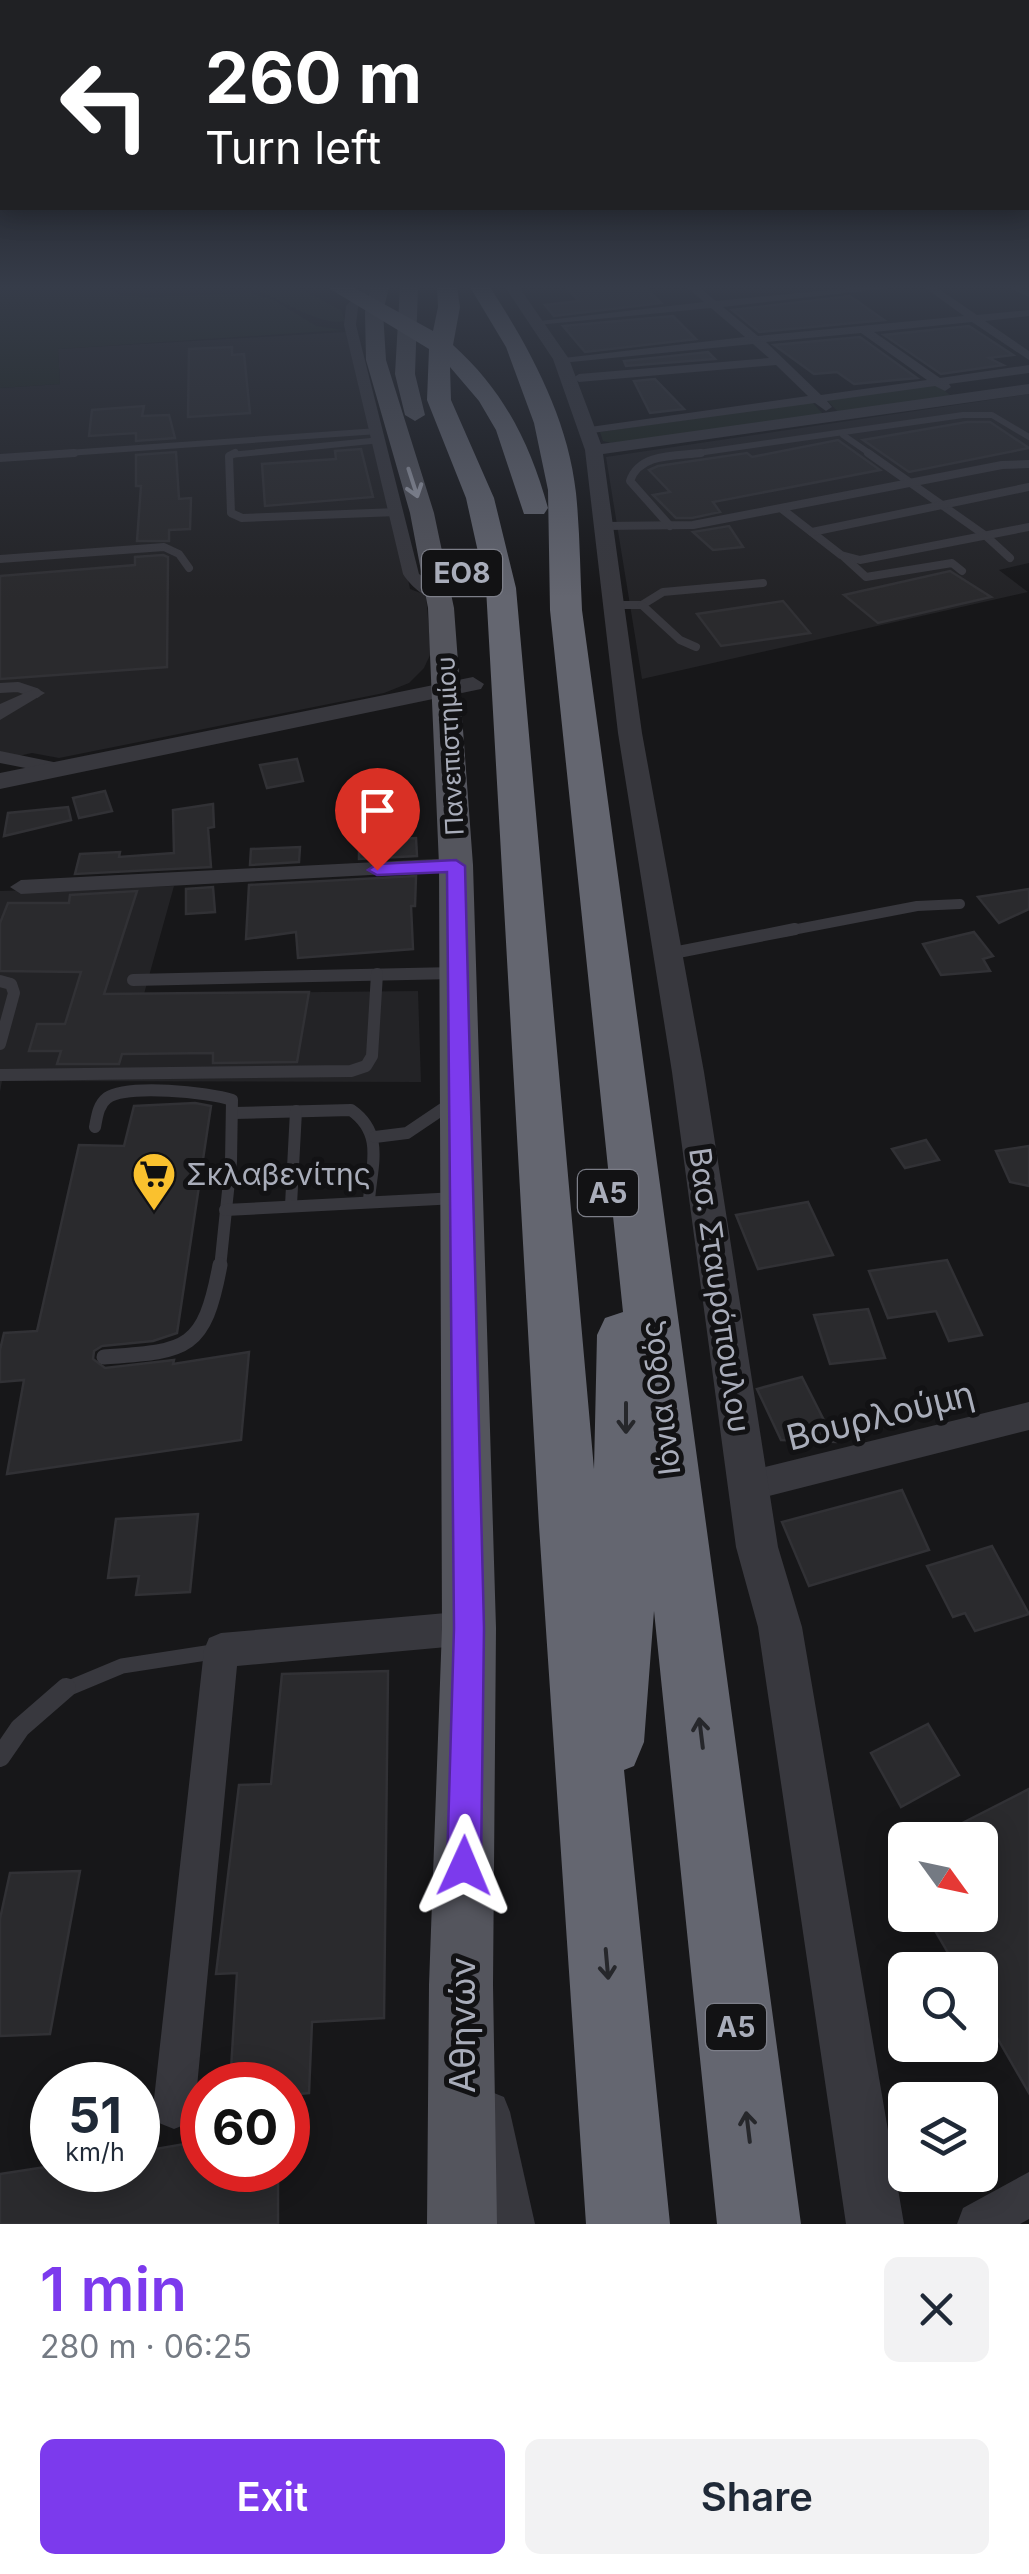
<!DOCTYPE html>
<meta charset="utf-8">
<style>
body{margin:0;font-family:Inter,sans-serif;background:#f2f2f3;color:#1f2937;height:100vh;display:flex;flex-direction:column;font-size:38px;white-space:nowrap}
*{box-sizing:border-box;margin:0}
p{font-size:32px;color:#747a83}
.icon{flex:none;width:55px;height:55px;fill:none;stroke:currentColor;stroke-width:2;stroke-linecap:round;stroke-linejoin:round}
.map{position:relative;height:2224px;overflow:hidden}
.sheet{display:flex;flex-direction:column;background:#fff;flex:1}
.sheet>*{flex:none}
.top-card{position:absolute;left:0px;top:0px;width:1030px;height:210px;box-shadow:0 5px 25px #0003;background:#202124;color:#fff;overflow:hidden}
.needle{width:65px;rotate:123deg}
.tools{position:absolute;left:888px;top:1822px;display:grid;gap:20px}
.tools a{display:grid;place-items:center;width:110px;height:110px;border-radius:15px;background:#fff;box-shadow:0 5px 25px #0003;font-size:50px}
.speed{position:absolute;left:30px;top:2062px;display:flex;gap:20px;font-size:50px;font-weight:700;text-align:center}
.speed>*{display:grid;place-content:center;width:130px;height:130px;border-radius:50%;background:#fff;box-shadow:0 5px 25px #0003;line-height:1}
.speed small{font-size:25px;font-weight:400}
.speed .limit{border:15px solid #d22;background:#fff;color:#111}
.pin{position:absolute;display:grid;place-items:center;width:85px;height:85px;color:#fff;margin:-102px -42px;border-radius:50% 50% 50% 0;rotate:-45deg;box-shadow:0 0 10px #0007}
.pin .icon{rotate:45deg}
.me{position:absolute;width:110px;margin:-55px;rotate:1deg;stroke-linejoin:round;filter:drop-shadow(0 0 8px #0008)}
.turn{display:flex;align-items:center;gap:35px;height:210px;padding:0 40px;font-size:45px}
.turn .icon{width:130px;height:130px;stroke-width:2.5}
.turn b{display:block;font-size:70px;line-height:85px}
.round{display:grid;place-items:center;flex:none;width:105px;height:105px;border-radius:15px;background:#f2f2f3}
.summary{display:flex;align-items:center;justify-content:space-between;height:170px;padding:0 40px}
h1{font-size:60px;font-weight:600;line-height:75px;color:#7c3aed}
.button{display:flex;gap:20px;margin-top:auto;padding:20px 40px}
.button a{flex:1;height:115px;border-radius:15px;background:#7c3aed;color:#fff;font-size:40px;font-weight:600;line-height:115px;text-align:center}
.button a+a{background:#f2f2f3;color:#1f2937}
.map>svg:first-child{display:block}
</style>
<div class="map">
<svg width="1029" height="2224" viewBox="0 0 1029 2224">
<rect width="100%" height="100%" fill="#171719"/>
<g fill="#232326">
<polygon points="347,332 378,435 410,589 426,595 431,653 424,668 409,683 384,693 59,758 32,753 0,760 0,388 60,384 58,349"/>
<polygon points="1029,394 1029,563 999,570 1028,592 642,679 606,457"/>
<polygon points="174,886 144,994 418,991 421,1082 2,1081 0,1092 0,891"/>
</g>
<g fill="#1d241e">
<polygon points="0,287 100,287 121,295 147,297 250,293 274,300 316,326 343,330 58,349 60,384 0,388"/>
<path d="M 248,287 L 297,287 L 341,310 L 345,321 C 318,327 277,296 248,287 Z"/>
<polygon points="936,385 953,397 839,413 826,399"/>
<polygon points="812,402 824,415 611,443 603,441 600,432"/>
</g>
<g fill="#2a2a2d" stroke="#313135" stroke-width="2.5">
<polygon points="566,287 645,287 661,303 554,316 545,305 579,301"/>
<polygon points="850,296 884,320 759,332 732,310"/>
<polygon points="673,316 696,339 585,352 563,326"/>
<polygon points="969,326 1013,355 989,358 1003,365 941,374 884,335"/>
<polygon points="860,337 917,378 854,384 837,372 814,374 774,345"/>
<polygon points="232,347 232,355 244,354 250,413 188,417 189,349"/>
<polygon points="708,352 715,359 626,366 624,361"/>
<polygon points="655,379 684,409 650,413 634,381"/>
<polygon points="144,406 142,416 169,415 175,438 136,441 136,433 89,436 92,410"/>
<polygon points="967,422 990,422 1029,448 909,472 863,440"/>
<polygon points="838,440 880,470 713,502 720,512 692,518 676,518 653,495 670,492 649,470 658,466 747,453 752,457"/>
<polygon points="361,449 373,497 265,506 262,464 336,459 335,451"/>
<polygon points="176,452 179,499 191,498 190,529 169,530 169,541 137,541 141,486 136,486 136,455"/>
<polygon points="729,526 743,547 713,550 693,532"/>
<polygon points="163,555 168,557 167,667 0,679 0,576 135,565 135,557"/>
<polygon points="950,571 991,597 878,623 844,595"/>
<polygon points="783,601 810,633 721,646 697,614"/>
<polygon points="297,759 303,781 267,788 260,765"/>
<polygon points="368,784 371,807 350,809 348,786"/>
<polygon points="105,791 112,811 79,818 73,798"/>
<polygon points="213,804 214,827 208,828 211,867 75,874 80,854 120,852 119,857 174,853 173,810"/>
<polygon points="68,807 71,820 4,836 8,813"/>
<polygon points="398,814 398,839 416,838 417,856 359,859 359,815"/>
<polygon points="300,847 299,862 250,865 251,849"/>
<polygon points="416,876 415,906 411,906 413,949 298,958 296,932 246,939 249,885"/>
<polygon points="213,887 215,912 186,914 186,889"/>
<polygon points="1029,889 1029,909 999,923 978,897"/>
<polygon points="137,891 104,994 309,992 297,1062 213,1063 213,1053 122,1054 119,1064 57,1064 61,1051 29,1051 37,1024 65,1024 81,972 0,971 0,923 8,903 69,903 70,895"/>
<polygon points="974,932 993,956 983,959 990,971 941,975 923,944"/>
<polygon points="195,1103 211,1106 177,1333 153,1341 102,1346 94,1351 93,1359 105,1368 174,1360 173,1364 249,1352 241,1440 7,1474 24,1380 0,1382 0,1350 4,1333 37,1331 79,1145 124,1146 134,1106"/>
<polygon points="926,1140 939,1160 905,1168 892,1149"/>
<polygon points="1029,1146 1029,1186 1010,1182 996,1151"/>
<polygon points="808,1202 833,1255 758,1269 736,1215"/>
<polygon points="947,1260 982,1335 949,1341 936,1311 888,1318 869,1271"/>
<polygon points="868,1309 885,1358 830,1364 814,1315"/>
<polygon points="802,1377 835,1442 781,1440 757,1389"/>
<polygon points="902,1490 929,1550 809,1586 782,1522"/>
<polygon points="198,1514 190,1592 136,1595 139,1576 108,1578 116,1519"/>
<polygon points="992,1546 1029,1614 975,1631 965,1613 953,1617 927,1566"/>
<polygon points="388,1671 384,2018 312,2022 309,2093 288,2095 288,2085 230,2085 237,1973 216,1974 239,1785 271,1784 282,1674"/>
<polygon points="928,1724 959,1775 901,1807 871,1753"/>
<polygon points="1029,1789 1029,2093 980,2008 980,1970 958,1970 926,1915 980,1915 980,1840 929,1840"/>
<polygon points="80,1871 50,2034 0,2036 0,1919 10,1873"/>
<polygon points="202,2141 202,2170 278,2170 278,2224 0,2224 0,2174 52,2166 52,2170 138,2170 138,2152"/>
</g>
<g fill="none" stroke-linecap="round" stroke-linejoin="round">
<g stroke="#38383e" stroke-width="6">
<polyline points="843,435 872,455"/>
<polyline points="39,455 378,431"/>
<polyline points="230,455 381,440"/>
<polyline points="684,455 963,415 992,415 1029,437"/>
</g>
<g stroke="#38383e" stroke-width="8">
<polyline points="235,453 229,456 231,513 242,518 397,512"/>
<polyline points="868,453 986,536 1010,558"/>
<polyline points="0,458 74,453"/>
<polyline points="782,509 841,555 860,560 1029,527"/>
<polyline points="604,526 693,525 1002,465 1029,464"/>
<path d="M 670,526 L 630,481 C 639,453 676,456 701,453"/>
<polyline points="812,532 1029,487"/>
<polyline points="843,556 866,577 952,563 962,571"/>
<polyline points="0,559 164,547 179,554 189,568"/>
<polyline points="614,605 642,605 663,592 763,583"/>
<polyline points="642,605 680,640 696,647"/>
</g>
<g stroke="#38383e" stroke-width="10">
<polyline points="0,688 18,687 36,693"/>
<polyline points="782,932 917,906 960,904"/>
</g>
<g stroke="#38383e" stroke-width="12">
<polyline points="668,954 795,929"/>
<polyline points="133,980 455,973"/>
<polyline points="0,981 11,984 14,993 0,1044"/>
<polyline points="0,1075 351,1071 366,1066 372,1056 377,974"/>
<path d="M 234,1113 L 351,1110 C 384,1133 372,1164 369,1200"/>
<path d="M 95,1127 C 97,1117 98,1105 107,1098 C 127,1084 209,1092 232,1100 L 231,1162 L 220,1268"/>
<polyline points="375,1137 407,1133 453,1102"/>
<polyline points="291,1205 296,1111"/>
<polyline points="225,1210 457,1198"/>
</g>
<g stroke="#38383e" stroke-width="15">
<path d="M 104,1357 C 186,1351 204,1352 220,1265"/>
<polyline points="62,1691 122,1666 219,1651"/>
</g>
<polyline stroke="#38383e" stroke-width="20" points="0,1757 20,1728 66,1688"/>
<g fill="#38383e" fill-rule="evenodd">
<path d="M 364,287 L 375,287 L 358,307 L 356,325 L 419,574 L 446,593 L 446,599 C 428,602 412,588 403,574 L 344,325 L 346,306 Z"/>
<path d="M 687,287 L 699,287 L 716,301 L 861,287 L 898,287 L 723,307 L 758,336 L 964,316 L 924,287 L 936,287 L 977,315 L 1029,310 L 1029,316 L 985,321 L 1029,351 L 1029,360 L 972,322 L 874,332 L 940,378 L 1029,365 L 1029,373 L 949,384 L 951,387 L 945,391 L 935,386 L 827,401 L 832,407 L 826,411 L 815,403 L 585,434 L 585,428 L 590,427 L 808,396 L 776,365 L 579,382 L 573,378 L 579,374 L 769,358 L 753,344 L 561,363 L 555,359 L 745,337 L 711,308 L 537,325 L 531,322 L 704,302 ZM 861,333 L 927,380 L 821,395 L 766,342 Z"/>
<polygon points="1011,287 1029,290 1029,297 1012,289"/>
<polygon points="36,688 45,693 0,720 0,704"/>
<polygon points="0,751 68,765 71,769 61,775 0,763"/>
<polygon points="456,858 466,865 463,870 21,894 10,887 21,880"/>
<polygon points="1029,1402 1029,1430 749,1501 738,1497 733,1486 738,1475 749,1471"/>
<polygon points="469,1611 481,1616 486,1628 481,1640 469,1645 237,1666 195,2108 189,2123 174,2129 159,2123 153,2108 204,1650 209,1638 221,1633"/>
<polygon points="489,2091 504,2097 510,2112 535,2224 491,2224 468,2112 474,2097"/>
<polygon points="1029,2172 1029,2219 1020,2224 957,2224 963,2208"/>
</g>
<g fill="#38383e" fill-rule="evenodd">
<polygon points="505,287 519,287 569,359 601,444 1029,384 1029,394 603,454 642,733 704,1072 778,1547 802,1627 904,2224 846,2224 758,1627 736,1547 672,1072 618,733 585,450 553,359"/>
<polygon points="473,677 484,684 481,689 0,789 0,773"/>
</g>
<g fill="#54555d" fill-rule="evenodd">
<polygon points="371,287 389,287 383,312 386,360 434,513 454,608 473,865 496,1628 493,1985 497,2224 427,2224 429,1985 442,1628 439,865 428,608 410,513 366,360 365,312"/>
<polygon points="400,287 418,287 415,374 425,415 415,421 405,415 395,374"/>
</g>
<path fill="#646670" fill-rule="evenodd" d="M 327,287 L 353,287 L 433,331 L 438,307 L 437,287 L 457,287 L 460,307 L 453,345 C 504,391 530,443 548,508 L 544,514 L 524,514 L 496,430 L 479,401 L 450,367 L 451,400 L 494,498 L 516,588 L 594,1469 L 597,1335 L 605,1318 L 623,1312 L 550,610 L 548,490 L 534,423 L 506,347 L 470,287 L 490,287 C 530,349 568,418 576,493 C 580,532 580,571 582,610 L 801,2224 L 717,2224 L 654,1611 L 644,1742 L 634,1766 L 624,1770 L 670,2224 L 586,2224 L 539,1526 L 486,588 L 466,498 L 427,400 L 429,349 Z"/>
</g>
<defs><path id="oneway-shaft" d="M-6 0H5M1.5-3L5.5 0L1.5 3" fill="none" stroke-width="1.6" stroke-linecap="round" stroke-linejoin="round" transform="scale(2.5)"/></defs>
<use stroke="#989ba7" href="#oneway-shaft" transform="translate(413 483) rotate(72)"/>
<g stroke="#26272b">
<use href="#oneway-shaft" transform="translate(626 1418) rotate(90)"/>
<use href="#oneway-shaft" transform="translate(701 1733) rotate(-97)"/>
<use href="#oneway-shaft" transform="translate(607 1964) rotate(85)"/>
<use href="#oneway-shaft" transform="translate(748 2127) rotate(-97)"/>
</g>
<linearGradient id="sky" x2="0" y2="1"><stop stop-color="#0d0d0e"/><stop offset="0.48" stop-color="#363c49"/><stop offset="1" stop-color="#363c49" stop-opacity="0"/></linearGradient>
<rect width="1029" height="598" fill="url(#sky)"/>
<polygon fill="#7c3aed" stroke="#51269a" stroke-width="2.5" points="456,860 465,866 484,1628 481,1866 476,1878 464,1883 452,1878 447,1866 454,1628 447,872 377,875 368,870 377,864"/>
<defs>
<symbol id="supermarket-pin" viewBox="-11 -11 22 30"><path d="M0 17L-7.5 6A9.5 9.5 0 1 1 7.5 6Z" fill="#fac12e" stroke="#121214"/><path d="M-6-5.5h2.5l.6 2H6L4.5 2H-2.5L-4.4-4H-6ZM-1.5 3.2a1.3 1.3 0 1 0 .1 0ZM3 3.2a1.3 1.3 0 1 0 .1 0Z" fill="#111"/></symbol>
</defs>
<g fill-rule="evenodd">
<use href="#supermarket-pin" x="129" y="1149" width="50" height="68"/>
</g>
<g text-anchor="middle" dominant-baseline="central" stroke-width="10" stroke-linejoin="round" paint-order="stroke">
<g font-size="25" fill="#a9adba" stroke="#121214">
<text transform="translate(450 746) rotate(-93)">Πανεπιστημίου</text>
</g>
<g fill="#121214" stroke="#7c7e88" stroke-width="2.5">
<rect x="422" y="550" width="80" height="46" rx="8"/>
<rect x="578" y="1170" width="60" height="46" rx="8"/>
<rect x="706" y="2004" width="60" height="46" rx="8"/>
</g>
<g font-size="28" font-weight="bold" fill="#a9adba">
<text x="462" y="573">ΕΟ8</text>
<text x="608" y="1193">Α5</text>
<text x="736" y="2027">Α5</text>
</g>
<g font-size="30" fill="#a9adba" stroke="#121214" text-anchor="start">
<text x="186" y="1174">Σκλαβενίτης</text>
</g>
<g font-size="30" fill="#a9adba" stroke="#121214">
<text transform="translate(720 1290) rotate(82)">Βασ. Σταυρόπουλου</text>
<text transform="translate(660 1398) rotate(-97)">Ιόνια Οδός</text>
</g>
<g font-size="35" fill="#a9adba" stroke="#121214">
<text transform="translate(880 1415) rotate(-14)">Βουρλούμη</text>
<text transform="translate(462 2025) rotate(-90)">Αθηνών</text>
</g>
</g>
</svg>
<div class="tools">
<a><svg class="needle" viewBox="-14 -14 28 28"><path d="M0-13l5 13h-10z" fill="#e53935"/><path d="M0 13l5-13h-10z" fill="#747a83"/></svg></a>
<a><svg class="icon" aria-label="search" viewBox="0 0 24 24"><circle cx="10" cy="10" r="6"/><path d="M15 15l6 6"/></svg></a>
<a><svg class="icon" aria-label="layers" viewBox="0 0 24 24"><path d="M12 4l9 5-9 5-9-5zM3 14l9 5 9-5"/></svg></a>
</div>
<div class="speed"><div>51<small>km/h</small></div><div class="limit">60</div></div>
<div class="pin" style="left:377px;top:870px;background:#d93025"><svg class="icon" aria-label="arrive" viewBox="0 0 24 24"><path d="M6 21V4h12l-3 4 3 4H6"/></svg></div>
<svg class="me" style="left:464px;top:1866px" viewBox="-20 -20 40 40"><path d="M0-17L14 15 0 8-14 15z" fill="#7c3aed" stroke="#fff" stroke-width="4"/></svg>
<div class="top-card">
<div class="turn"><svg class="icon" aria-label="left" viewBox="0 0 24 24"><path d="M17 20v-9H6M10 6l-5 5 5 5"/></svg><div><b>260 m</b>Turn left</div></div>
</div>
</div>
<section class="sheet">
<div class="summary"><div><h1>1 min</h1><p>280 m · 06:25</p></div><a class="round"><svg class="icon" aria-label="close" viewBox="0 0 24 24"><path d="M6 6l12 12M18 6L6 18"/></svg></a></div>
<div class="button"><a>Exit</a><a>Share</a></div>
</section>
